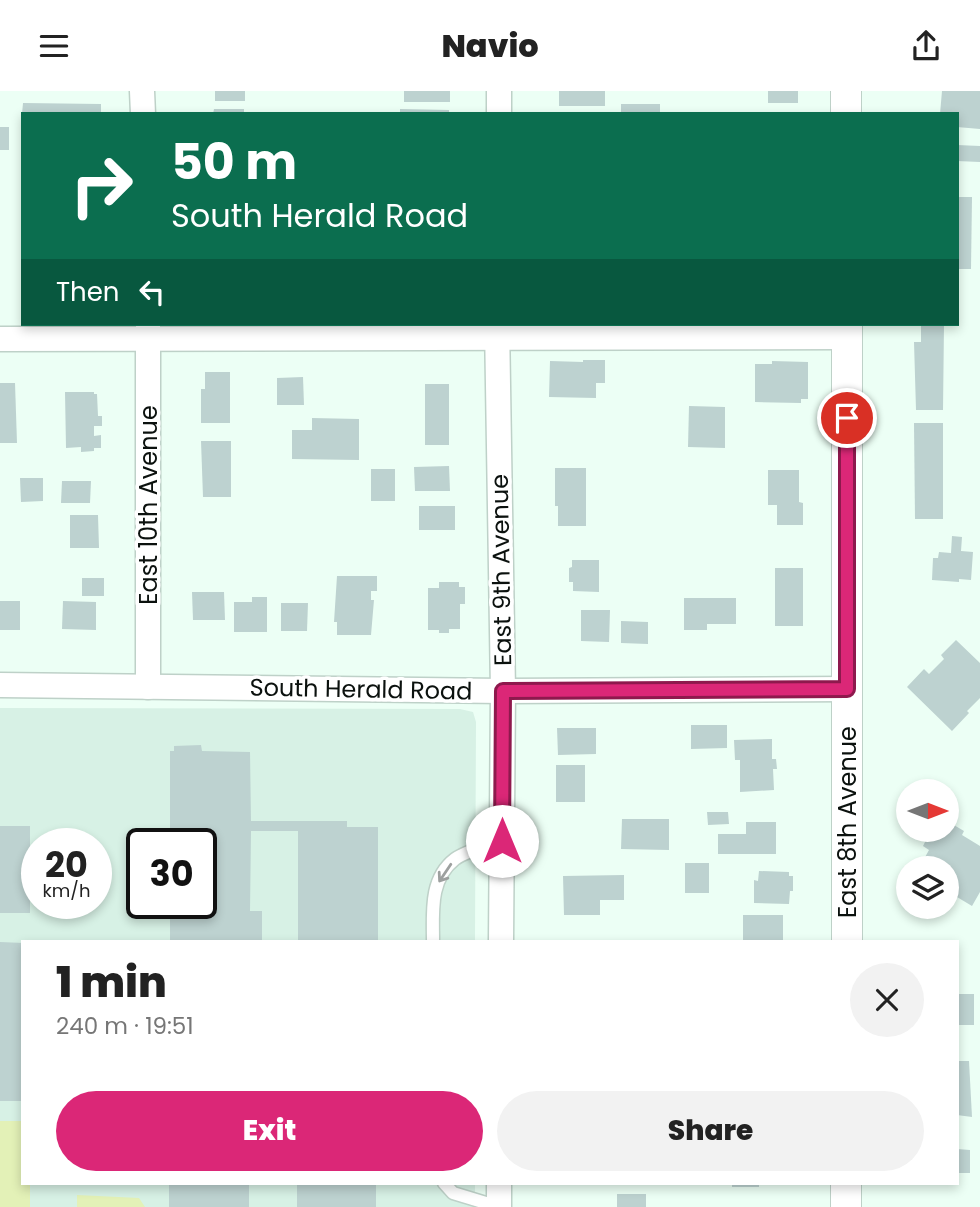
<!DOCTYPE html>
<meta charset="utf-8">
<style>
body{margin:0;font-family:Poppins,sans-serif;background:#f2f2f2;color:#222;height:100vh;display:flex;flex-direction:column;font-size:26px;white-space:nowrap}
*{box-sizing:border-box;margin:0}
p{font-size:23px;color:#767676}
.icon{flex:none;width:38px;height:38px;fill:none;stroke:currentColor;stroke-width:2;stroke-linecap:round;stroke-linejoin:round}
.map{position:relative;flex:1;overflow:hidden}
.details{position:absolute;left:21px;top:849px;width:938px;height:245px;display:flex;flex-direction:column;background:#fff;border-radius:0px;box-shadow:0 4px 10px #0003}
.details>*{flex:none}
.top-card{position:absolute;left:21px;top:21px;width:938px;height:214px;border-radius:0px;box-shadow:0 4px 10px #0003;background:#0b6e4f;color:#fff;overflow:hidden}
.needle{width:46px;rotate:90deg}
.controls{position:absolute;left:896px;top:688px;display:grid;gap:14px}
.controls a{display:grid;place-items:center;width:63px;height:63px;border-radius:50%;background:#fff;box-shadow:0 4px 10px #0003;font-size:35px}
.speed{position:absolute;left:21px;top:737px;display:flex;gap:14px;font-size:35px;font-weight:700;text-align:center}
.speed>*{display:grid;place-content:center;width:91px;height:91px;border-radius:50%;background:#fff;box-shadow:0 4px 10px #0003;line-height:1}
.speed small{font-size:18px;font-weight:400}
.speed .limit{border:4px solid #111;border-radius:10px;background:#fff;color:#111}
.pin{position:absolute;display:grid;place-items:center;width:60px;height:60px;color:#fff;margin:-30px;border:4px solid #fff;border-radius:50%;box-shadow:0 2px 7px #0007}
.me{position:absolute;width:77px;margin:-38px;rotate:0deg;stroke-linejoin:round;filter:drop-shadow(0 0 5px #0008)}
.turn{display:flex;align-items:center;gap:24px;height:147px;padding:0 35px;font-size:32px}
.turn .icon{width:91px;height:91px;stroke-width:2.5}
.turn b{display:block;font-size:49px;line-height:60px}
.then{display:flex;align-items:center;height:66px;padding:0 35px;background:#0003;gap:14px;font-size:26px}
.round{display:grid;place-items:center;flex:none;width:74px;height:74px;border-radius:37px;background:#f2f2f2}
.headline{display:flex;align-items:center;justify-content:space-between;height:119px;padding:0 35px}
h1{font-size:42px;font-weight:800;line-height:52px}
.action{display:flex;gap:14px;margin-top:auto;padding:14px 35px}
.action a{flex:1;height:80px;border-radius:42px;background:#db2777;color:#fff;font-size:28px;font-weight:800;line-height:80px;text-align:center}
.action a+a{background:#f2f2f2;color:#222}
header{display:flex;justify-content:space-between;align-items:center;height:91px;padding:0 35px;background:#fff;font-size:32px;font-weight:800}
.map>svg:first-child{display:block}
</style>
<header><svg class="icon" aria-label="menu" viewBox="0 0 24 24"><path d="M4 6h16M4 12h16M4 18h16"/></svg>Navio<svg class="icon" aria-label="share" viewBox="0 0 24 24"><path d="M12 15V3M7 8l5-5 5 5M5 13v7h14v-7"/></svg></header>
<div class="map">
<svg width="980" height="1116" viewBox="0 0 980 1116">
<rect width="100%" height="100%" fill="#ecfff5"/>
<path fill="#d7f1e5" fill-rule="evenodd" d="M 0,617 L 460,618 L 473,621 L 476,631 L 475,850 L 23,850 L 23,1092 L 475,1092 L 475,1116 L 0,1116 ZM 37,752 L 96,752 L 96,812 L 37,812 ZM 142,752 L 201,752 L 201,812 L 142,812 Z"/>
<g fill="#e3f1b7">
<polygon points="0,1030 23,1030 23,1092 30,1092 30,1116 0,1116"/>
<polygon points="77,1104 139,1107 145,1116 77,1116"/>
</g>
<g fill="#bdd2d0">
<rect x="215" y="0" width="30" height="10"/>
<rect x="404" y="0" width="46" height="11"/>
<rect x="559" y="0" width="46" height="15"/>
<rect x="768" y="0" width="30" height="12"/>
<polygon points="942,0 980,0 980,38 957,36 957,23 940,23"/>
<polygon points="23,12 101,13 101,23 22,23"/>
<rect x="621" y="13" width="39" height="10"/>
<polygon points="214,18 244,18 244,23 213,23"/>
<polygon points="400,18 449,19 449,23 400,23"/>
<rect x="0" y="36" width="9" height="23"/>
<polygon points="957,54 980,55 980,71 957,70"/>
<polygon points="957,106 972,106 971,178 957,178"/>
<polygon points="921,233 944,233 943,319 916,319 914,251 921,251"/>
<polygon points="583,269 605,269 605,292 596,292 596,307 549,306 550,270 583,271"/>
<polygon points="772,270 808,271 808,308 801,308 801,312 755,311 755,273 772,273"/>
<polygon points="205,281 230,281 230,332 201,332 201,298 205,298"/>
<polygon points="303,286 304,314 277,314 277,287"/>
<polygon points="0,292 15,292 17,352 0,352"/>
<rect x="425" y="293" width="24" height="61"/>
<polygon points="65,301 94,301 94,303 97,303 98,325 102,325 102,335 94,335 94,345 101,344 101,357 94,357 94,360 81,361 81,356 66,357"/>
<polygon points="689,315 725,316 725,357 688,356"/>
<polygon points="312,327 359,328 359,369 292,368 292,339 312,339"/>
<polygon points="914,332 943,332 943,428 915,428"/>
<polygon points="201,350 231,350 231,406 203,406"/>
<polygon points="449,375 450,400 415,400 414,376"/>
<polygon points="555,377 586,377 586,435 558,435 558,415 555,415"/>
<rect x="371" y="378" width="24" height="32"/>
<polygon points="768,379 799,379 799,411 803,412 803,434 777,434 777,414 768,414"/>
<polygon points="20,387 43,387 43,410 21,411"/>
<polygon points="62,390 91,390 90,412 61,412"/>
<rect x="419" y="415" width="36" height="24"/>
<polygon points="70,424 98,424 99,457 70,457"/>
<polygon points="952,445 962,446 961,460 973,461 971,489 959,488 959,491 932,489 933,467 938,467 939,461 951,462"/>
<polygon points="572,469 599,469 599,501 573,500 573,491 569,491 569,477 572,476"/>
<rect x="775" y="477" width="28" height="58"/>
<polygon points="337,485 377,485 377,500 371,500 371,509 374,509 371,544 337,544 337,531 334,531"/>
<rect x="82" y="487" width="22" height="18"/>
<polygon points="439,491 459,491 459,496 465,496 465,513 460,513 460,538 449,538 449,542 439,542 439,539 428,539 428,497 439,497"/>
<polygon points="192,501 224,501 225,529 193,529"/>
<polygon points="252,506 267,506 267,541 234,541 234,511 252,511"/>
<polygon points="684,507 736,507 736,533 707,533 707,539 684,539"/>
<rect x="0" y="510" width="20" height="29"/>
<polygon points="63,510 96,511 96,539 62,538"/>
<polygon points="281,512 308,512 307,540 281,540"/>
<polygon points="581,519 610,519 609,551 581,550"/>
<polygon points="621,530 648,531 648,553 621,552"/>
<polygon points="956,549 980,572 980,607 967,620 969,622 952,640 907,596 924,578 929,583 944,568 941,564"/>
<polygon points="691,634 727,634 727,657 691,658"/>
<polygon points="557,637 596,637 596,663 558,664"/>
<polygon points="772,648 772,668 776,668 777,678 773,678 774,699 740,701 740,669 735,669 734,649"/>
<polygon points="201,654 202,660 250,661 251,730 347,730 347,736 378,736 378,850 298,850 298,740 251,740 250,820 262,820 262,850 170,850 170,812 201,812 201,752 170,752 170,660 174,660 174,655"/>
<rect x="556" y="674" width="29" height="37"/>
<polygon points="707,721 728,721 729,733 708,734"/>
<polygon points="622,728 669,728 669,759 621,758"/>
<polygon points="947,730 964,740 962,744 980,755 980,801 972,815 947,800 947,777 919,777 929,759 923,755 929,743 937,747 943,738 947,738"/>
<polygon points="746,731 776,731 776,763 718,763 718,743 746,743"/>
<rect x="0" y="735" width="30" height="87"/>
<rect x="685" y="772" width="24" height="30"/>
<polygon points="759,780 789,781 789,785 793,785 793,800 790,800 789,813 754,812 754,789 758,790"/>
<polygon points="624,784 624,809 600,809 600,824 564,824 563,785"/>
<rect x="743" y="824" width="40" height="26"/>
<polygon points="0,851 23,852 23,1010 0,1010"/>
<rect x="957" y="903" width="17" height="31"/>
<polygon points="957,970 969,970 972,1026 957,1024"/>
<polygon points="957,1058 970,1059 970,1082 957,1082"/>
<rect x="169" y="1092" width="80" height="24"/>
<rect x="297" y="1092" width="79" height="24"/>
<rect x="732" y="1092" width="27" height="4"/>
<rect x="617" y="1103" width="29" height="13"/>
</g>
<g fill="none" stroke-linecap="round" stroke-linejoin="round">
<defs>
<g id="service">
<path d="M 433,850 C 433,822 429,788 455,768 C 467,759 488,755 502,750"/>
<polyline points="444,1092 453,1102 499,1116"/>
</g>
<g id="minor">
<polyline points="142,0 143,23"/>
<polyline points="499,23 499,0"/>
<polyline points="148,233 148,596"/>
<polyline points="497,233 503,600 501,850"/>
<polyline points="0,248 847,246"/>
<polyline points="0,594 503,600 847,598"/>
<polyline points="499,1116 499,1092"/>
</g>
<g id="tertiary">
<polyline points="846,0 846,23"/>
<polyline points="847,850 847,233"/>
<polyline points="846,1116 846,1092"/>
</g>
</defs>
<use href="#service" stroke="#bed1c8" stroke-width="15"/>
<use href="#minor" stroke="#bed1c8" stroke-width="27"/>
<use href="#tertiary" stroke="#bed1c8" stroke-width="32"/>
<use href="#service" stroke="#fff" stroke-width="12"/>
<use href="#minor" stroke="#fff" stroke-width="24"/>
<use href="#tertiary" stroke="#fff" stroke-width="30"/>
</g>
<defs><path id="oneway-shaft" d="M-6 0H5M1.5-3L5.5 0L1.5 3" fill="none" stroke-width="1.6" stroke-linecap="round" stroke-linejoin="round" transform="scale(1.75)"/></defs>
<use stroke="#9da09f" href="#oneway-shaft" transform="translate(445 782) rotate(124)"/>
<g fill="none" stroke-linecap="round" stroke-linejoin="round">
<defs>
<polyline id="route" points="502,750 503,600 847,598 847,327"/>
</defs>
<use href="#route" stroke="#8e194d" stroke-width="18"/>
<use href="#route" stroke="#db2777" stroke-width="12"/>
</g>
<g text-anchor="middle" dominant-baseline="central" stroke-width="7" stroke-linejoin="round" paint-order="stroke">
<g font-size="24" fill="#0b110e" stroke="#fff">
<text transform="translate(148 414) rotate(-90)">East 10th Avenue</text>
<text transform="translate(501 479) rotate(-91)">East 9th Avenue</text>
<text transform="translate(361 598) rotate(1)">South Herald Road</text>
<text transform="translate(847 731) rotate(-90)">East 8th Avenue</text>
</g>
</g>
</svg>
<div class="controls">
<a><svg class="needle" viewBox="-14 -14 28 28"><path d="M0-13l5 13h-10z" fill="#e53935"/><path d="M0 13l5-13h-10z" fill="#767676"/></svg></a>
<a><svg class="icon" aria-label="layers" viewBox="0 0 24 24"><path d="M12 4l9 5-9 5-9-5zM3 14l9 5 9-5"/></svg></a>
</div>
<div class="speed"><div>20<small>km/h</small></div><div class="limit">30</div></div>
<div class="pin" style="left:847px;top:327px;background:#d93025"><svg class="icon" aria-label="arrive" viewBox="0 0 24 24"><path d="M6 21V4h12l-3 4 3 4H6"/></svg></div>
<svg class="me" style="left:502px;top:750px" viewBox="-20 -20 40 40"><circle r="19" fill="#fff"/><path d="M0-13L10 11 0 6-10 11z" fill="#db2777"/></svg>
<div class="top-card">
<div class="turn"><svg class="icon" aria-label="right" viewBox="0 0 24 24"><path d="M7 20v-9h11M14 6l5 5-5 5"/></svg><div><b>50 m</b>South Herald Road</div></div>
<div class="then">Then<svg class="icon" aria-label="left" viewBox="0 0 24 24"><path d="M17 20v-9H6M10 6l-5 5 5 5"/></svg></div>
</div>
<section class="details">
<div class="headline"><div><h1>1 min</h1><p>240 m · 19:51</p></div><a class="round"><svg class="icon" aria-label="close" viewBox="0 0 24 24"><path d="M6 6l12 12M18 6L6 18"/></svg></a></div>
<div class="action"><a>Exit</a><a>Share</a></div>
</section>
</div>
